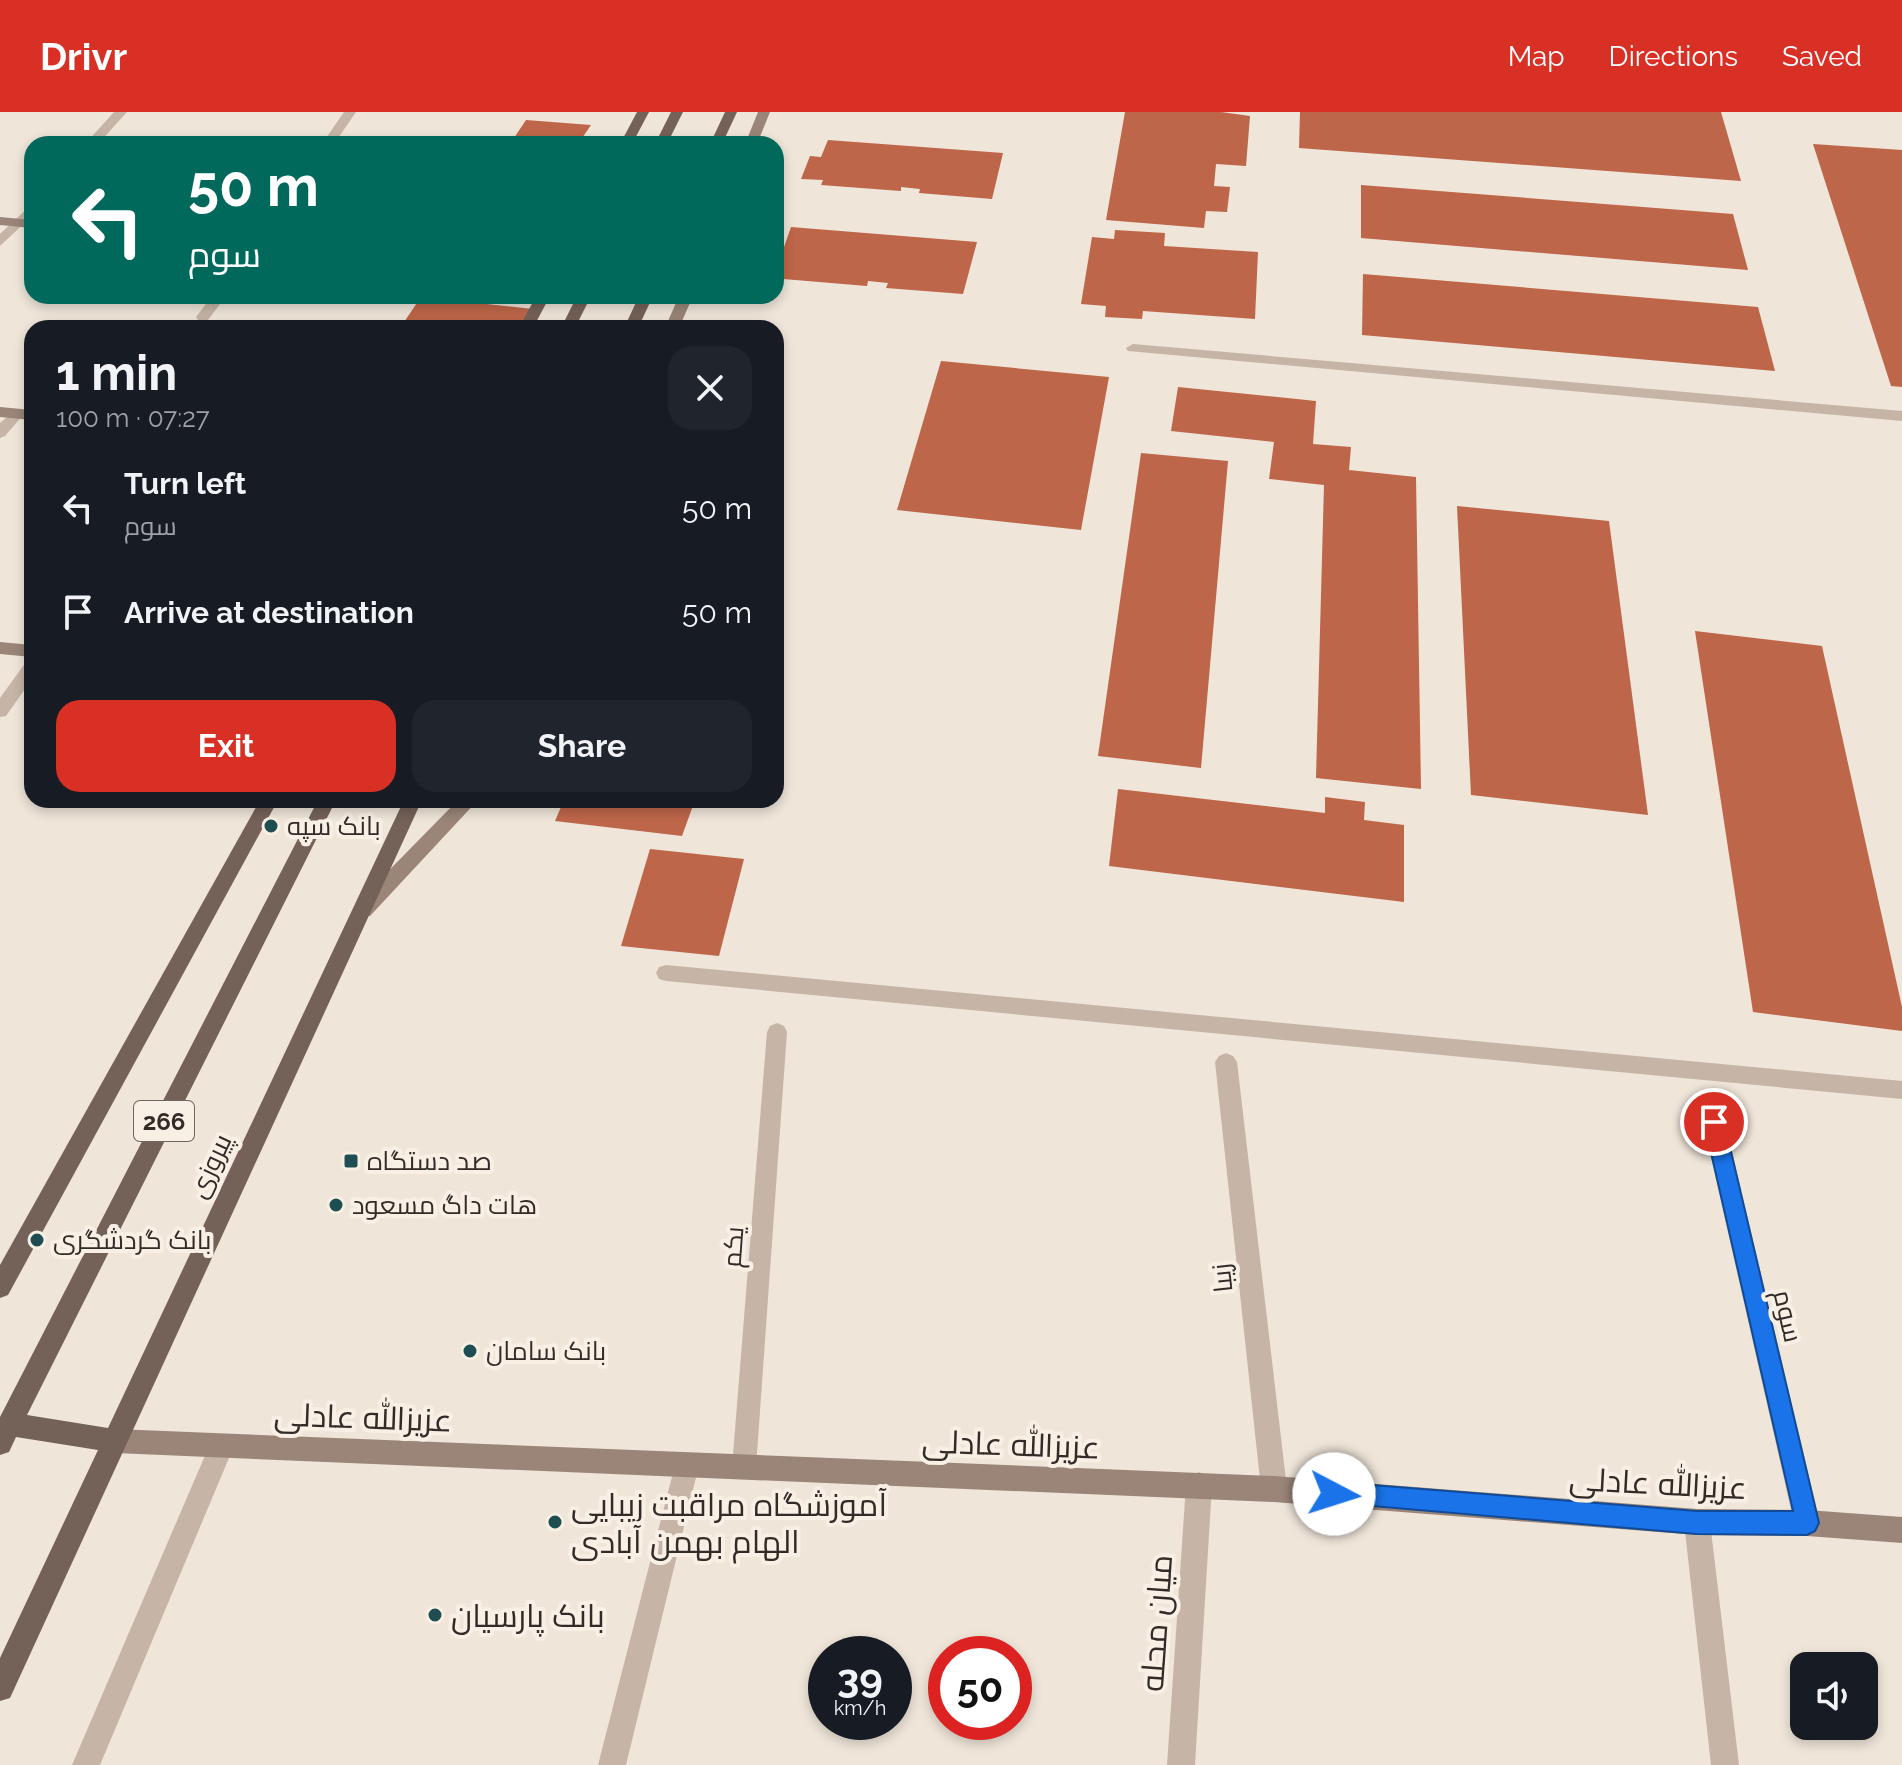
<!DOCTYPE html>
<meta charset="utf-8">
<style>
body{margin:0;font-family:Raleway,Cairo,sans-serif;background:#20242c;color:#f1f3f6;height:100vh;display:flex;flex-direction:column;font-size:30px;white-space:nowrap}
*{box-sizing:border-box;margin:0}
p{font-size:26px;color:#9ea1a6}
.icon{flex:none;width:44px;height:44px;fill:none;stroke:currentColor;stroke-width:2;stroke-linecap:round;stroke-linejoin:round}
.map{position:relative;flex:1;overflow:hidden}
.panel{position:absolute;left:24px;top:208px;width:760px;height:488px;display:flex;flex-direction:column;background:#171b24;border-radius:24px;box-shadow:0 4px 12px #0003}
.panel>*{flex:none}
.top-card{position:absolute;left:24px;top:24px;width:760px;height:168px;border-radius:24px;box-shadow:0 4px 12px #0003;background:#00695c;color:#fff;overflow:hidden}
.fabs{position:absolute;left:1790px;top:1540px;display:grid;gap:16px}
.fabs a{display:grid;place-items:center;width:88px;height:88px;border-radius:16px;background:#171b24;box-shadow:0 4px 12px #0003;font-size:40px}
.speed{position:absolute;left:808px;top:1524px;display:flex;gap:16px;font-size:40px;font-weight:700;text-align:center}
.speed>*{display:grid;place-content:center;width:104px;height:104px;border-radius:50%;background:#171b24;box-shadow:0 4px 12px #0003;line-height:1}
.speed small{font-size:20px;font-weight:400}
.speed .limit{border:12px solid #d22;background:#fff;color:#111}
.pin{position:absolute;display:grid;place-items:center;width:68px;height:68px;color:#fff;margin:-34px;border:4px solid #fff;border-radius:50%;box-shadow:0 2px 8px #0007}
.me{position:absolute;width:88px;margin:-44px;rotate:95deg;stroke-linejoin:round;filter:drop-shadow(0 0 6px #0008)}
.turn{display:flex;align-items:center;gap:28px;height:168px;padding:0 32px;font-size:36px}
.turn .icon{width:104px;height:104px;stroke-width:2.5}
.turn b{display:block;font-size:56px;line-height:68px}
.round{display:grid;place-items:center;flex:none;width:84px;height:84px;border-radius:24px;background:#20242c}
.summary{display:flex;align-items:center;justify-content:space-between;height:136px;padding:0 32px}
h1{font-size:48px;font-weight:700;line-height:60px}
.cta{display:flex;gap:16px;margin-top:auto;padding:16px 32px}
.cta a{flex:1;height:92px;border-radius:24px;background:#d93025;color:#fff;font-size:32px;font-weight:700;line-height:92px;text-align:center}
.cta a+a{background:#20242c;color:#f1f3f6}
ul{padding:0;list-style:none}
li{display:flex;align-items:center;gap:24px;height:104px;padding:0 32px}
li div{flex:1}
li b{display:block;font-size:30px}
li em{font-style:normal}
header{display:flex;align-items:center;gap:48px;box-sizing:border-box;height:112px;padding:0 40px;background:#d93025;color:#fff}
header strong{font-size:38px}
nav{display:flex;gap:44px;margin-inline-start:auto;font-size:28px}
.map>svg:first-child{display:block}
</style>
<header>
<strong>Drivr</strong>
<nav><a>Map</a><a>Directions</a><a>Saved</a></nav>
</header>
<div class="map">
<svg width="1902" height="1653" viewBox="0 0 1902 1653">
<rect width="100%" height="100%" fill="#efe5d9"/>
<g fill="#be6649">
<polygon points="1125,0 1221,0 1250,4 1246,54 1216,52 1214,74 1230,75 1227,100 1206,99 1204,116 1106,108"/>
<polygon points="1300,0 1721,0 1741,69 1299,36"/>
<polygon points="526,8 591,13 578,32 510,32"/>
<polygon points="828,28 1003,41 992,87 919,81 920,77 901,75 901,79 821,73 823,68 801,67 810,44 821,45"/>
<polygon points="1813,32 1902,38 1902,275 1891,274"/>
<polygon points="1361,73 1733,102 1748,158 1361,126"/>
<polygon points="791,115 977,130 963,182 886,176 888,171 868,169 867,174 783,167 784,161 776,161 776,134 784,135"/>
<polygon points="1115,118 1165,121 1164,134 1258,140 1255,207 1143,199 1142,207 1105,205 1106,194 1081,192 1092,125 1114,127"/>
<polygon points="1363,162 1758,195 1775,259 1362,223"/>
<polygon points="421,185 533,197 522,216 400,216"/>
<polygon points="941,249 1109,265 1081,418 897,398"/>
<polygon points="1178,275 1316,289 1313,332 1351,335 1349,358 1416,365 1421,677 1316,666 1324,373 1269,367 1274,330 1171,319"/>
<polygon points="1141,341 1228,349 1201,656 1098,644"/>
<polygon points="1457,394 1609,409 1648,703 1471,683"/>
<polygon points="1695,519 1822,534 1902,895 1902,919 1753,900"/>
<polygon points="1118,677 1325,701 1325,685 1365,690 1364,708 1404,713 1404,790 1109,754"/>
<polygon points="564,688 695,688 682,724 555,709"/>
<polygon points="650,737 744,747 719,844 621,834"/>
</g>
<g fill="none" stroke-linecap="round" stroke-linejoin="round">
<polygon fill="#c6b5a6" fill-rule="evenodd" points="1133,232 1902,299 1902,309 1128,239 1126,236"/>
<g fill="#c6b5a6" fill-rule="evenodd">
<polygon points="114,0 127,0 98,32 85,32"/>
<polygon points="344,0 356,0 334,32 322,32"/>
<polygon points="32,92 32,104 0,134 0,122"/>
<polygon points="212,184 226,184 208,208 198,208 196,205"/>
<polygon points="16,297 24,302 5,324 0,326 0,311"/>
<polygon points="32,548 32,567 6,604 0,605 0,586 26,550"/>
<polygon points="666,853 1902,969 1902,987 666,869 659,867 656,861 659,855"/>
<polygon points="777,911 784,914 787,920 756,1355 753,1364 744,1367 735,1364 732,1355 767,920 770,914"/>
<polygon points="1226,941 1233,944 1237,950 1287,1377 1283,1386 1274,1390 1265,1386 1261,1377 1215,950 1219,944"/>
<polygon points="1714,1001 1722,1003 1725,1010 1820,1411 1816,1420 1807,1424 1798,1420 1794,1411 1703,1010 1706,1003"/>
<polygon points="222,1322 231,1325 234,1334 100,1653 72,1653 213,1325"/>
<polygon points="687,1341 696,1344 699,1353 626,1653 598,1653 675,1353 678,1344"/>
<polygon points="1199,1360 1208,1364 1212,1373 1195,1653 1167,1653 1186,1373 1190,1364"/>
<polygon points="1697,1397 1706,1401 1710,1410 1739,1653 1711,1653 1684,1410 1688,1401"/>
</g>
<g fill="#9a8578" fill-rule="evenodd">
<polygon points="758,0 770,0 757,32 745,32"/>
<polygon points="0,105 32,108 32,116 0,113"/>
<polygon points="679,184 693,184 679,216 665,216"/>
<polygon points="0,295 32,298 32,308 0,305"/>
<polygon points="0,530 32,533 32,545 0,542"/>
<polygon points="458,688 478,688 370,804 356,804 353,798 356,792"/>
<polygon points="115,1317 1274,1364 1697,1397 1807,1398 1902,1405 1902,1431 1807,1424 1697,1423 1274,1390 115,1341 106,1338 103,1329 106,1320"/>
</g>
<g fill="#746259" fill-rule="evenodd">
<polygon points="637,0 649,0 632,32 620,32"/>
<polygon points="671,0 683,0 667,32 655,32"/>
<polygon points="725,0 737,0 722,32 710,32"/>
<polygon points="536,184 550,184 533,216 519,216"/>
<polygon points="577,184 591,184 575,216 561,216"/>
<polygon points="639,184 653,184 638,216 624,216"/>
<polygon points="260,688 278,688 8,1183 0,1186 0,1153"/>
<polygon points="318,688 336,688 27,1303 108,1316 404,688 422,688 10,1586 0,1589 0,1546 98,1338 16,1325 9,1340 0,1343 0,1305"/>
</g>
</g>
<polygon fill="#1a73e8" stroke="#114b97" stroke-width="2" points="1714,1002 1724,1010 1819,1411 1815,1419 1807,1423 1697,1422 1326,1390 1323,1382 1326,1374 1334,1370 1697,1399 1793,1399 1704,1010"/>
<g fill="#1f4e52" stroke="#f8efe5" stroke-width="3">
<circle cx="271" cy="714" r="8"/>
<rect x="343" y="1041" width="16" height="16" rx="4"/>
<circle cx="336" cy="1093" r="8"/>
<circle cx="37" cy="1128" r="8"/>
<circle cx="470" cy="1239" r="8"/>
<circle cx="555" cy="1410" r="8"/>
<circle cx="435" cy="1503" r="8"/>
</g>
<g text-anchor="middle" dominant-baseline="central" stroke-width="8" stroke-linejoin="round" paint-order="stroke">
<rect fill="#f8efe5" stroke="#6e6660" stroke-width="2" x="134" y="989" width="60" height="40" rx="6"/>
<g font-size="24" font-weight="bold" fill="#332b27">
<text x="164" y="1009">266</text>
</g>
<g font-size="26" fill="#332b27" stroke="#f8efe5" text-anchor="start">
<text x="287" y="714">بانک سپه</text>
<text x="367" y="1049">صد دستگاه</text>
<text x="352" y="1093">هات داگ مسعود</text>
<text x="53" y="1128">بانک گردشگری</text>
<text x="486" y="1239">بانک سامان</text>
</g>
<g font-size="26" fill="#332b27" stroke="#f8efe5">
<text transform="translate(210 1054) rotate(-65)">پیروزی</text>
<text transform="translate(733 1135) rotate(-86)">یکم</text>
<text transform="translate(1222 1166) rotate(-96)">زیبا</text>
<text transform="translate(1788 1204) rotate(77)">سوم</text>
</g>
<g font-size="32" fill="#332b27" stroke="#f8efe5">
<text transform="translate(363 1305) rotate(2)">عزیزالله عادلی</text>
<text transform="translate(1011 1332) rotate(2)">عزیزالله عادلی</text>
<text transform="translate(1658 1371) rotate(3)">عزیزالله عادلی</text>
<text transform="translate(1156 1511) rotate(-86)">میان محله</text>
</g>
<g font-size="32" fill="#332b27" stroke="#f8efe5" text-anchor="start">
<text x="571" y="1392">آموزشگاه مراقبت زیبایی<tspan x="571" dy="37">الهام بهمن آبادی</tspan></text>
<text x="451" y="1503">بانک پارسیان</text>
</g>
</g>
</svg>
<div class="fabs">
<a><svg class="icon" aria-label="sound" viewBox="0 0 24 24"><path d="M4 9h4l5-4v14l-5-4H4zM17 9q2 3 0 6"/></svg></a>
</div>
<div class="speed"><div>39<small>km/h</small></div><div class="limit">50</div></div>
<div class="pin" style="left:1714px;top:1010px;background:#d93025"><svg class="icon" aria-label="arrive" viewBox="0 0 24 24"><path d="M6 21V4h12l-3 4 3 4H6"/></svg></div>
<svg class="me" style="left:1334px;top:1382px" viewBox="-20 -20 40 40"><circle r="19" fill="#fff"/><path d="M0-13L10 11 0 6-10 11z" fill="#1a73e8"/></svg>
<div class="top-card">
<div class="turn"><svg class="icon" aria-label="left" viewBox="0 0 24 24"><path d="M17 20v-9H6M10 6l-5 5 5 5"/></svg><div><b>50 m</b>سوم</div></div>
</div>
<section class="panel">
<div class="summary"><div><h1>1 min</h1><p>100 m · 07:27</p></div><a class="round"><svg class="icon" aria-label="close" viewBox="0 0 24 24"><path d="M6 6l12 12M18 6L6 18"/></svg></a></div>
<ul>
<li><svg class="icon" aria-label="left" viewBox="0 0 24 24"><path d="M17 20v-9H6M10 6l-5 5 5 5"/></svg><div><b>Turn left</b><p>سوم</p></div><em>50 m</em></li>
<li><svg class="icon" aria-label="arrive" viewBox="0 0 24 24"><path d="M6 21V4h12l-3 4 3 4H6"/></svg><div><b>Arrive at destination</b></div><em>50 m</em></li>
</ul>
<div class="cta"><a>Exit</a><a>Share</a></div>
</section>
</div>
